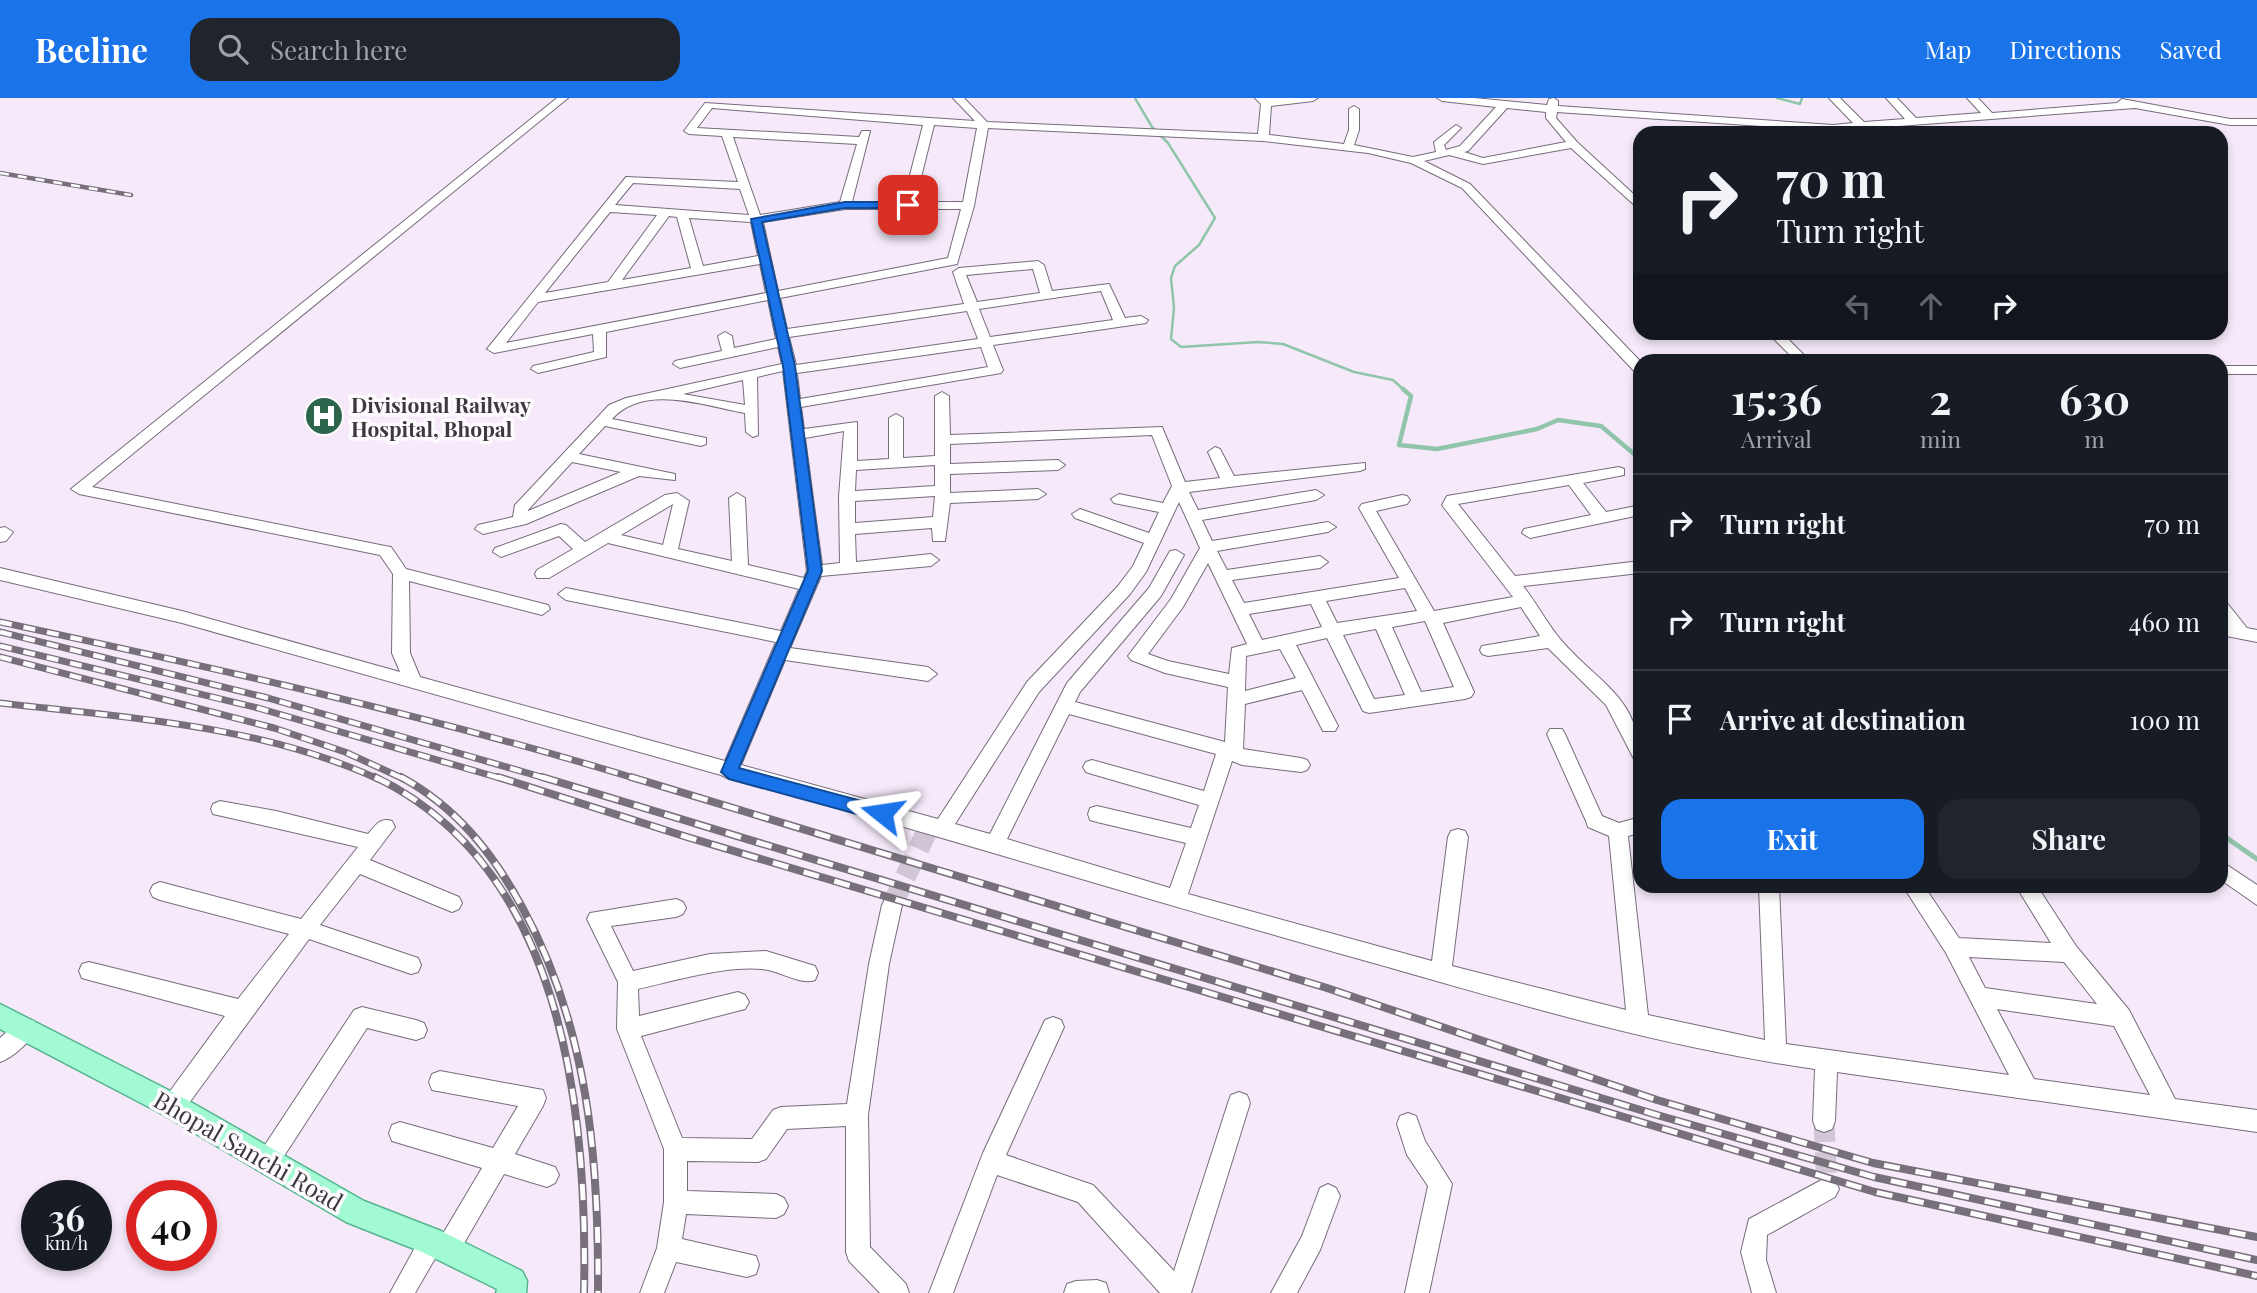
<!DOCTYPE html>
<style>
body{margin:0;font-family:"Playfair Display",serif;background:#20242c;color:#f1f3f6;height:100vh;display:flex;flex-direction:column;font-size:26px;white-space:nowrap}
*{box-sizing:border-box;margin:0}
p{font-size:23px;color:#9ea1a6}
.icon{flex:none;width:38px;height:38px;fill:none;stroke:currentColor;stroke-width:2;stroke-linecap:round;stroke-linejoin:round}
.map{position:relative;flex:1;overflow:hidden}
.drawer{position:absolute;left:1633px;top:256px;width:595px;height:539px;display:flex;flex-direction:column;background:#171b24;border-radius:21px;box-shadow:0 4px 10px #0003}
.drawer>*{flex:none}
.guide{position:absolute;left:1633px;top:28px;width:595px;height:214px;border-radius:21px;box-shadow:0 4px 10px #0003;background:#171b24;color:#f1f3f6;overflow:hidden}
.speed{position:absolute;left:21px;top:1082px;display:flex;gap:14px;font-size:35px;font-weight:700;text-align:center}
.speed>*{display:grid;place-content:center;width:91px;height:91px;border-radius:50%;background:#171b24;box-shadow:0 4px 10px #0003;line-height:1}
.speed small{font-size:18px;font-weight:400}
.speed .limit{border:10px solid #d22;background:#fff;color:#111}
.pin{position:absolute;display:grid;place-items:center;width:60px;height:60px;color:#fff;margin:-30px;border-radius:14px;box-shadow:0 4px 10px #0006}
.me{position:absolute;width:77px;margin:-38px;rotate:285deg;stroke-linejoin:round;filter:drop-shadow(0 0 5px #0008)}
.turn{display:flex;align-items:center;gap:24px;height:147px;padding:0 28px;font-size:32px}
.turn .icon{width:91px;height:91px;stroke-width:2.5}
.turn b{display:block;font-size:49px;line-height:60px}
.lanes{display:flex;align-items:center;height:66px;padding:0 28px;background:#0003;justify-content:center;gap:35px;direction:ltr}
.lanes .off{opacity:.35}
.eta{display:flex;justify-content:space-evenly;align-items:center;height:119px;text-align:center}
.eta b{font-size:42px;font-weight:700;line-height:49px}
.primary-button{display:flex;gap:14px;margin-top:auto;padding:14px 28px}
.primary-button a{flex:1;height:80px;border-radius:21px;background:#1a73e8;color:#fff;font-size:28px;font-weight:700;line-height:80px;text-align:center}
.primary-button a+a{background:#20242c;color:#f1f3f6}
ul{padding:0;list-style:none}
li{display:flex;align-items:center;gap:21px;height:98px;padding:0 28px;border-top:2px solid #363941}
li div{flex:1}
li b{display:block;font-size:26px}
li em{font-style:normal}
header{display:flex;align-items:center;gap:42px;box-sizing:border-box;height:98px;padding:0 35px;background:#1a73e8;color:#fff}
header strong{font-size:33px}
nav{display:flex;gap:38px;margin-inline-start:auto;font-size:24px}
.search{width:490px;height:63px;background:#20242c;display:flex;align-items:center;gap:18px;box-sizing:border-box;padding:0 24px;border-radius:21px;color:#9ea1a6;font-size:26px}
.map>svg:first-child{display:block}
</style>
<header>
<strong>Beeline</strong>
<div class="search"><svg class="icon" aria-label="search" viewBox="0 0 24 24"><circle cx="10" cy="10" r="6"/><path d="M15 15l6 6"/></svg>Search here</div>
<nav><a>Map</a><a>Directions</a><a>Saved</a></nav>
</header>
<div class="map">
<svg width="2257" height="1195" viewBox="0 0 2257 1195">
<rect width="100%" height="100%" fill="#f6eafa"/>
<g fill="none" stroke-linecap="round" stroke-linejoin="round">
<g stroke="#90c5ab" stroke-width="2.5">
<polyline points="1135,0 1152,29 1168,45 1215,120 1199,147 1175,168 1171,180 1174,210 1171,241 1181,249 1258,244 1283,246 1354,274 1393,282 1405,293"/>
<polyline points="1777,0 1800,6 1802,0"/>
</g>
<polyline stroke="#90c5ab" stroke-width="4.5" points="1403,291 1411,298 1399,347 1437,351 1537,331 1558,322 1601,328 1640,361"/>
<polyline stroke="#90c5ab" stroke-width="5" points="2221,736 2257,761"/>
<g stroke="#d1c6d5" stroke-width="21" stroke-dasharray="21 10" stroke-linecap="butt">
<polyline points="892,807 930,727"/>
<polyline points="1824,1023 1827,1091"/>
</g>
<defs>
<g id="minor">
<path d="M 557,0 L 568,0 L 92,389 L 385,448 L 391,449 L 406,471 L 548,507 L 550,511 L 542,517 L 409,483 L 410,555 L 420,579 L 725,663 L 776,544 L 566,502 L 558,496 L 566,490 L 781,533 L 799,491 L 608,445 L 549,480 L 537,480 L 535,476 L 537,472 L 573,451 L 559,438 L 501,459 L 493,454 L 495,450 L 561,426 L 566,427 L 585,444 L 665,397 L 677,395 L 689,403 L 678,451 L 732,463 L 729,400 L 737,395 L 745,400 L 748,467 L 804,480 L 807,473 L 783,273 L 757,279 L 758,337 L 753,339 L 746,334 L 745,315 C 704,308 645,285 612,321 L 706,340 L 706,346 L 701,348 L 605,328 L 579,356 L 675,376 L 675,382 L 639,378 L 526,426 L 483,436 L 475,431 L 478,427 L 513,419 L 515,407 L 609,307 L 626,300 L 782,266 L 778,249 L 680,270 L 673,266 L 675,263 L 722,253 L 718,238 L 725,234 L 732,238 L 734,250 L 776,241 L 768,202 L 606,234 L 606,259 L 538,275 L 531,271 L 533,268 L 594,254 L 593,236 L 494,255 L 487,251 L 626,79 L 738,84 L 722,38 L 689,36 L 684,33 L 705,5 L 975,23 L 953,0 L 964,0 L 987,24 L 1258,36 L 1261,6 L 1255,0 L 1318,0 L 1313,3 L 1271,8 L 1269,37 L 1344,46 L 1349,32 L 1349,11 L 1354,8 L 1359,11 L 1359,32 L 1354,47 L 1413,59 L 1436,54 L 1434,44 L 1456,27 L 1461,30 L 1444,47 L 1446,52 L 1460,48 L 1496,9 L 1442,3 L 1437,0 L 1474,0 L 1547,7 L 1549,1 L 1554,0 L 1558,3 L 1558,8 L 1833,27 L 1853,25 L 1829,0 L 1840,0 L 1864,24 L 1905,21 L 1886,0 L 1897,0 L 1916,20 L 1981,15 L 1967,0 L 1978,0 L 1992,15 L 2117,5 L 2122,1 L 2230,21 L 2257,21 L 2257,27 L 2230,27 L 2135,10 L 1833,33 L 1557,14 L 1556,20 L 1577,44 L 1640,102 L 1640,112 L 1571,50 L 1483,66 L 1449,57 L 1424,63 L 1470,86 L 1640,263 L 1640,275 L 1635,274 L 1462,90 L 1411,65 L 1368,55 L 1263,43 L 988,30 L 974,108 L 957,166 L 780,200 L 787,231 L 964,206 L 953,174 L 959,170 L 1038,163 L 1044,167 L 1052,193 L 1109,186 L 1125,220 L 1141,218 L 1148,222 L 1146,225 L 993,247 L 1003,272 L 1001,275 L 801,309 L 804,331 L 857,324 L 857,363 L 889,361 L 889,320 L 896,316 L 903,320 L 903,360 L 935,358 L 935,298 L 942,294 L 949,298 L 950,337 L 1162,329 L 1185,384 L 1220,380 L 1208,354 L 1215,349 L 1220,351 L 1234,378 L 1365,365 L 1365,371 L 1360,373 L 1189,394 L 1198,412 L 1316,392 L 1324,397 L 1316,402 L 1202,422 L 1212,443 L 1328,424 L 1336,429 L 1328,434 L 1217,453 L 1227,472 L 1320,458 L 1328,464 L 1320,470 L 1232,482 L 1244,505 L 1399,480 L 1359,410 L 1362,406 L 1402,397 L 1407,398 L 1410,402 L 1407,406 L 1376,413 L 1434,513 L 1513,499 L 1445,411 L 1442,407 L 1447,398 L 1619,369 L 1624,371 L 1624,377 L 1583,385 L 1606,414 L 1636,408 L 1640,409 L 1640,417 L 1530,440 L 1522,435 L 1524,431 L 1591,417 L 1569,387 L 1458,406 L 1515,478 L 1640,463 L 1640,475 L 1523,488 C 1536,504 1545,522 1557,537 C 1593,583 1640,596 1640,663 L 1634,661 L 1606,607 L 1548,550 L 1488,558 L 1482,556 L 1480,552 L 1482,548 L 1540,538 L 1521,509 L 1443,525 L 1474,594 L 1471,599 L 1465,601 L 1369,615 L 1363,613 L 1327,540 L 1296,547 L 1338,628 L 1335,633 L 1323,633 L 1302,592 L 1245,606 L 1243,651 L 1301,660 L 1307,662 L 1310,667 L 1307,672 L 1301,674 L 1242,667 L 1232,663 L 1188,796 L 1432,863 L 1448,739 L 1451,733 L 1458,731 L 1465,733 L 1468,739 L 1452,868 L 1626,912 L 1609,738 L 1588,729 L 1586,723 L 1547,636 L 1550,631 L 1562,631 L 1565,636 L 1602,718 L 1619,725 L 1640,719 L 1640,735 L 1628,738 L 1648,917 L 1765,942 L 1759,788 L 1779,788 L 1786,946 L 2009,977 L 1946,855 L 1903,788 L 1924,788 L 1959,840 L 2051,845 L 2016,788 L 2037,788 L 2076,848 L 2129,912 L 2175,1001 L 2257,1012 L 2257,1034 L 1837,974 L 1835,1023 L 1832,1031 L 1824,1034 L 1816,1031 L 1813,1023 L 1815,971 C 1667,950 1520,907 1377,866 C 1161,806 948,740 733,680 L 729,681 L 721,677 L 182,525 L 0,482 L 0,470 L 182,513 L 400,574 L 392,555 L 393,476 L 380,457 L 79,396 L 71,391 ZM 712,10 L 923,27 L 903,104 L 852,104 L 870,33 L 862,33 L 859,39 L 697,30 ZM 1507,10 L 1546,14 L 1546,20 L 1566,44 L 1483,60 L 1464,54 L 1468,53 ZM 934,27 L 977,30 L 963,104 L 915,104 ZM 733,39 L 857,46 L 840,104 L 760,117 ZM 633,85 L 740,91 L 749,117 L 615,107 ZM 845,111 L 961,111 L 948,160 L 778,193 L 763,124 ZM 610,114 L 657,117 L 608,184 L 545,195 ZM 669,118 L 677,119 L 691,170 L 622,182 ZM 689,120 L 751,124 L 758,158 L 703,168 ZM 760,166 L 766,195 L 506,245 L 538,204 ZM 1033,171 L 1040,195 L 977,204 L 966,177 ZM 1101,193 L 1113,222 L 990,239 L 979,211 ZM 967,213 L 978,241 L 796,267 L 789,239 ZM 981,249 L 988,269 L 800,301 L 797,275 ZM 743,282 L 745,307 L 683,296 ZM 844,333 L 839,399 L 840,465 L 822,467 L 805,340 ZM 1152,337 L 1172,388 L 1163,405 L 1119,396 L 1111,401 L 1114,405 L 1159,414 L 1149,435 L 1080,411 L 1072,416 L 1075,420 L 1144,445 L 1133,468 L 1118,488 L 1027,584 L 938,721 L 741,667 L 785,562 L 928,583 L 937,576 L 928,569 L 790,550 L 821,478 L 931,468 L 939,462 L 931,456 L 856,464 L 855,436 L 932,430 L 933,443 L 945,443 L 950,405 L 1038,401 L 1046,396 L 1038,391 L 950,395 L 950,376 L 1058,372 L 1065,367 L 1058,362 L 950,366 L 950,346 ZM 572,364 L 621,374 L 528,413 L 528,412 ZM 935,367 L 935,388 L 855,393 L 856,372 ZM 935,398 L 933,419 L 855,425 L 855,403 ZM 1179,404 L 1200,450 L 1171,501 L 1128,558 L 1131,562 L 1165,575 L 1228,589 L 1225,644 L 1075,604 L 1080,594 L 1161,498 L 1184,457 L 1176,452 L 1170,453 L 1149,490 L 1067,585 L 990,736 L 955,726 L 1039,594 L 1130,496 L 1146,474 ZM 673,406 L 663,447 L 621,437 ZM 1208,465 L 1247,546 L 1232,550 L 1229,576 L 1168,563 L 1148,556 L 1183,509 ZM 1405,490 L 1417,513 L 1337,525 L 1326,503 ZM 1311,506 L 1322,529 L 1262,542 L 1249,516 ZM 1425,523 L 1454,589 L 1421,594 L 1392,529 ZM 1376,531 L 1405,597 L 1374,601 L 1343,537 ZM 1280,551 L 1296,580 L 1245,593 L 1246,558 ZM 1069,616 L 1216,656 L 1204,693 L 1092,662 L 1086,664 L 1083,669 L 1086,674 L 1092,676 L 1199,707 L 1191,730 L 1097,708 L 1090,710 L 1088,716 L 1090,722 L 1097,724 L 1186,745 L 1170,790 L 1007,741 ZM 1969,859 L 2064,864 L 2097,906 L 1985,890 ZM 1997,911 L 2114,928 L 2150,997 L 2034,981 Z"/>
<polygon points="1767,234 1781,234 1809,262 1795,262"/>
<rect x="2221" y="268" width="36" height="8"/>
<polygon points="5,429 13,434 6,443 0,444 0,430"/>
<polygon points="2221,503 2227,505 2247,530 2257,532 2257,544 2221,537 2221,525 2225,526 2221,520"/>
<path d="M 220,703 L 276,713 L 368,736 C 376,727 380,719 392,723 L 395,729 L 370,762 L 459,799 L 462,805 L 459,811 L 452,814 L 360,776 L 320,827 L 418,860 L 421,867 L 418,874 L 411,876 L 309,841 L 181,1016 L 173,1019 L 165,1016 L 162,1008 L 165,1000 L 225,918 L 89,882 L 82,880 L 79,873 L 82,866 L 89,864 L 238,901 L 289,836 L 160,802 L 153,799 L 150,793 L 153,787 L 160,784 L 301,821 L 358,749 L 213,716 L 211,711 L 213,706 Z"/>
<polygon points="2221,763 2257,787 2257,807 2221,782"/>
<path d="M 892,798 L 899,801 L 902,807 L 889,866 L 868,1017 L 870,1149 L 906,1186 L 909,1195 L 880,1195 L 849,1163 L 846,1154 L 846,1028 L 787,1031 L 766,1061 L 758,1064 L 687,1063 L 687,1093 L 776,1096 L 784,1100 L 788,1108 L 784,1116 L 776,1120 L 686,1116 L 682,1141 L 756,1158 L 759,1167 L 756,1176 L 747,1179 L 676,1164 L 664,1195 L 640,1195 L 657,1150 L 664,1104 L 664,1051 L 617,931 L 618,884 L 587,821 L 590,815 L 676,801 L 683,804 L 686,810 L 683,816 L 676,819 L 611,828 L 633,873 L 710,856 L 766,853 L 815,868 L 818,875 L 815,882 C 801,887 783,875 768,872 C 734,865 673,883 638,891 L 639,918 L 738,894 L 745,897 L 749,904 L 745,911 L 641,938 L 682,1040 L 752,1041 L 773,1012 L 781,1009 L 847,1006 L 869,866 L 882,807 L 885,801 Z"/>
<polygon points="362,909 416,922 424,925 427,932 424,939 416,942 367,930 275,1072 267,1075 259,1072 256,1064 259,1056 354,912"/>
<polygon points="1053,919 1061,922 1064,929 1006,1057 1093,1087 1174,1173 1228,1005 1231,997 1239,994 1247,997 1250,1005 1191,1195 1160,1195 1078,1104 997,1077 953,1195 929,1195 983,1055 1045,922"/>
<path d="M 26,920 L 34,923 L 37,930 C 31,943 14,959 0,964 L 0,940 L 18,923 Z"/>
<polygon points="440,973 543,992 546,1000 543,1008 515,1056 555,1069 559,1077 555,1085 547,1089 504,1076 455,1161 447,1165 439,1161 437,1157 415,1195 390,1195 423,1135 431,1131 439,1135 441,1139 482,1070 392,1043 389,1035 392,1027 400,1024 493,1050 518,1008 432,992 429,984 432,976"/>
<polygon points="1408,1015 1416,1018 1425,1043 1452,1086 1429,1195 1405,1195 1428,1088 1407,1057 1397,1026 1400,1018"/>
<polygon points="1827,1079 1835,1083 1839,1091 1835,1099 1767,1137 1766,1162 1776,1195 1752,1195 1741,1154 1749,1121"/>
<polygon points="1328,1086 1336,1090 1340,1098 1320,1152 1297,1195 1271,1195 1302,1138 1320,1090"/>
<polygon points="1097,1182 1106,1185 1109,1195 1064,1195 1067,1186 1076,1183"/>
</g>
<polygon id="major" points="0,906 182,999 364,1103 441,1133 522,1173 527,1183 526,1195 496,1195 497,1191 422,1154 346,1124 164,1017 0,931"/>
</defs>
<use href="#minor" stroke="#766c7a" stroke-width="2"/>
<use href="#major" stroke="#56b48e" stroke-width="3"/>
<use href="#minor" fill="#fff" fill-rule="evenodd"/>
<use href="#major" fill="#a1fad4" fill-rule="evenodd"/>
<defs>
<polyline id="rail-far2" points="0,75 131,97"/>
<g id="rail-far1">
<path d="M 0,524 C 214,570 428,617 637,681"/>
<polyline points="0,534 268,600 548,681"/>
<polyline points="0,548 258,610 503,681"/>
<polyline points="0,559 274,630 345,654 404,681"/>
<path d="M 0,605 C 128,620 260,627 378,681"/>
</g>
<g id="rail">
<path d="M 375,679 C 563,769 588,1011 584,1195"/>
<path d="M 401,679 C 456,709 493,755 522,809 C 588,929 599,1060 598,1195"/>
<polyline points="498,679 687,739 1875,1094 2257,1178"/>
<polyline points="542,679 1657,1017 1874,1079 2257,1162"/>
<polyline points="631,679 1327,890 1657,1002 1873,1065 2257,1139"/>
</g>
</defs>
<use href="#rail-far2" stroke="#77707a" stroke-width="4.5"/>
<use href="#rail-far1" stroke="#77707a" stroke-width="7"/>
<use href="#rail" stroke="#77707a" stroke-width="8"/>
<use href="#rail-far2" stroke="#fdfbfe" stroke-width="2.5" stroke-dasharray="9" stroke-linecap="butt"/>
<use href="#rail-far1" stroke="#fdfbfe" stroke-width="4.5" stroke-dasharray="12" stroke-linecap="butt"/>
<use href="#rail" stroke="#fdfbfe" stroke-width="5" stroke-dasharray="16" stroke-linecap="butt"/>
</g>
<polygon fill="#1a73e8" stroke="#114b97" stroke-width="2" points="845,104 908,104 913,107 908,110 845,110 762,124 795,268 822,473 739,670 888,710 891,715 888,720 882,723 729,681 721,674 808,473 783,268 751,121"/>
<defs>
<symbol id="hospital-disc" viewBox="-11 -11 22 22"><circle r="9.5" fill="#2d654c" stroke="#fdfbfe"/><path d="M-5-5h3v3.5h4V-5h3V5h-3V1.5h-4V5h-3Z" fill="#fff"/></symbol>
</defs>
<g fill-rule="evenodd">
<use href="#hospital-disc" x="302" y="296" width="44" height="44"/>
</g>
<g text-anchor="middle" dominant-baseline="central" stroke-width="7" stroke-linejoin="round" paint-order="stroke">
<g font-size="21" font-weight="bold" fill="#3d383f" stroke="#fdfbfe" text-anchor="start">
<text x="351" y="306">Divisional Railway<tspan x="351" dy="24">Hospital, Bhopal</tspan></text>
</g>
<g font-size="24" fill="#3d383f" stroke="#fdfbfe">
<text transform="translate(249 1052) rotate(30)">Bhopal Sanchi Road</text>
</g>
</g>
</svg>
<div class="speed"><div>36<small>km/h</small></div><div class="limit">40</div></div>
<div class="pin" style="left:908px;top:107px;background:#d93025"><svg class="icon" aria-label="arrive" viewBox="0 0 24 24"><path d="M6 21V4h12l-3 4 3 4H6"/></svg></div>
<svg class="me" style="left:882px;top:715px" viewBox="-20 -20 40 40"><path d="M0-17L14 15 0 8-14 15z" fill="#1a73e8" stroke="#fff" stroke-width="4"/></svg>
<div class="guide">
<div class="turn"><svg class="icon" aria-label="right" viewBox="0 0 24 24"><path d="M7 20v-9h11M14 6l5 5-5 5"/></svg><div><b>70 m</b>Turn right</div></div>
<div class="lanes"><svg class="icon off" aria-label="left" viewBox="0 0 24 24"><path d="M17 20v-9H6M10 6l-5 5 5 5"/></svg><svg class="icon off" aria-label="ahead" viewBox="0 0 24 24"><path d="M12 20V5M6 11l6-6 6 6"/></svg><svg class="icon" aria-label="right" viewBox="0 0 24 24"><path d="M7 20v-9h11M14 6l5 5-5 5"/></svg></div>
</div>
<section class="drawer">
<div class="eta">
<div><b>15:36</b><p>Arrival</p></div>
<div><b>2</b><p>min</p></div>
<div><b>630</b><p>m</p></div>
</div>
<ul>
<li><svg class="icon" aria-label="right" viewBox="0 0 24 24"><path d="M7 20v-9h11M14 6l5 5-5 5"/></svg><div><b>Turn right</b></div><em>70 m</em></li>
<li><svg class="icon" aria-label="right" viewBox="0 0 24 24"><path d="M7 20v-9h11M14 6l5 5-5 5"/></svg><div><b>Turn right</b></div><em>460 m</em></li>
<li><svg class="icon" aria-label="arrive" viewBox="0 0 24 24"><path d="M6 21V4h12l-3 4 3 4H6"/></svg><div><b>Arrive at destination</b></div><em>100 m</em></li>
</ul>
<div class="primary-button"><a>Exit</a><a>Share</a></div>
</section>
</div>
